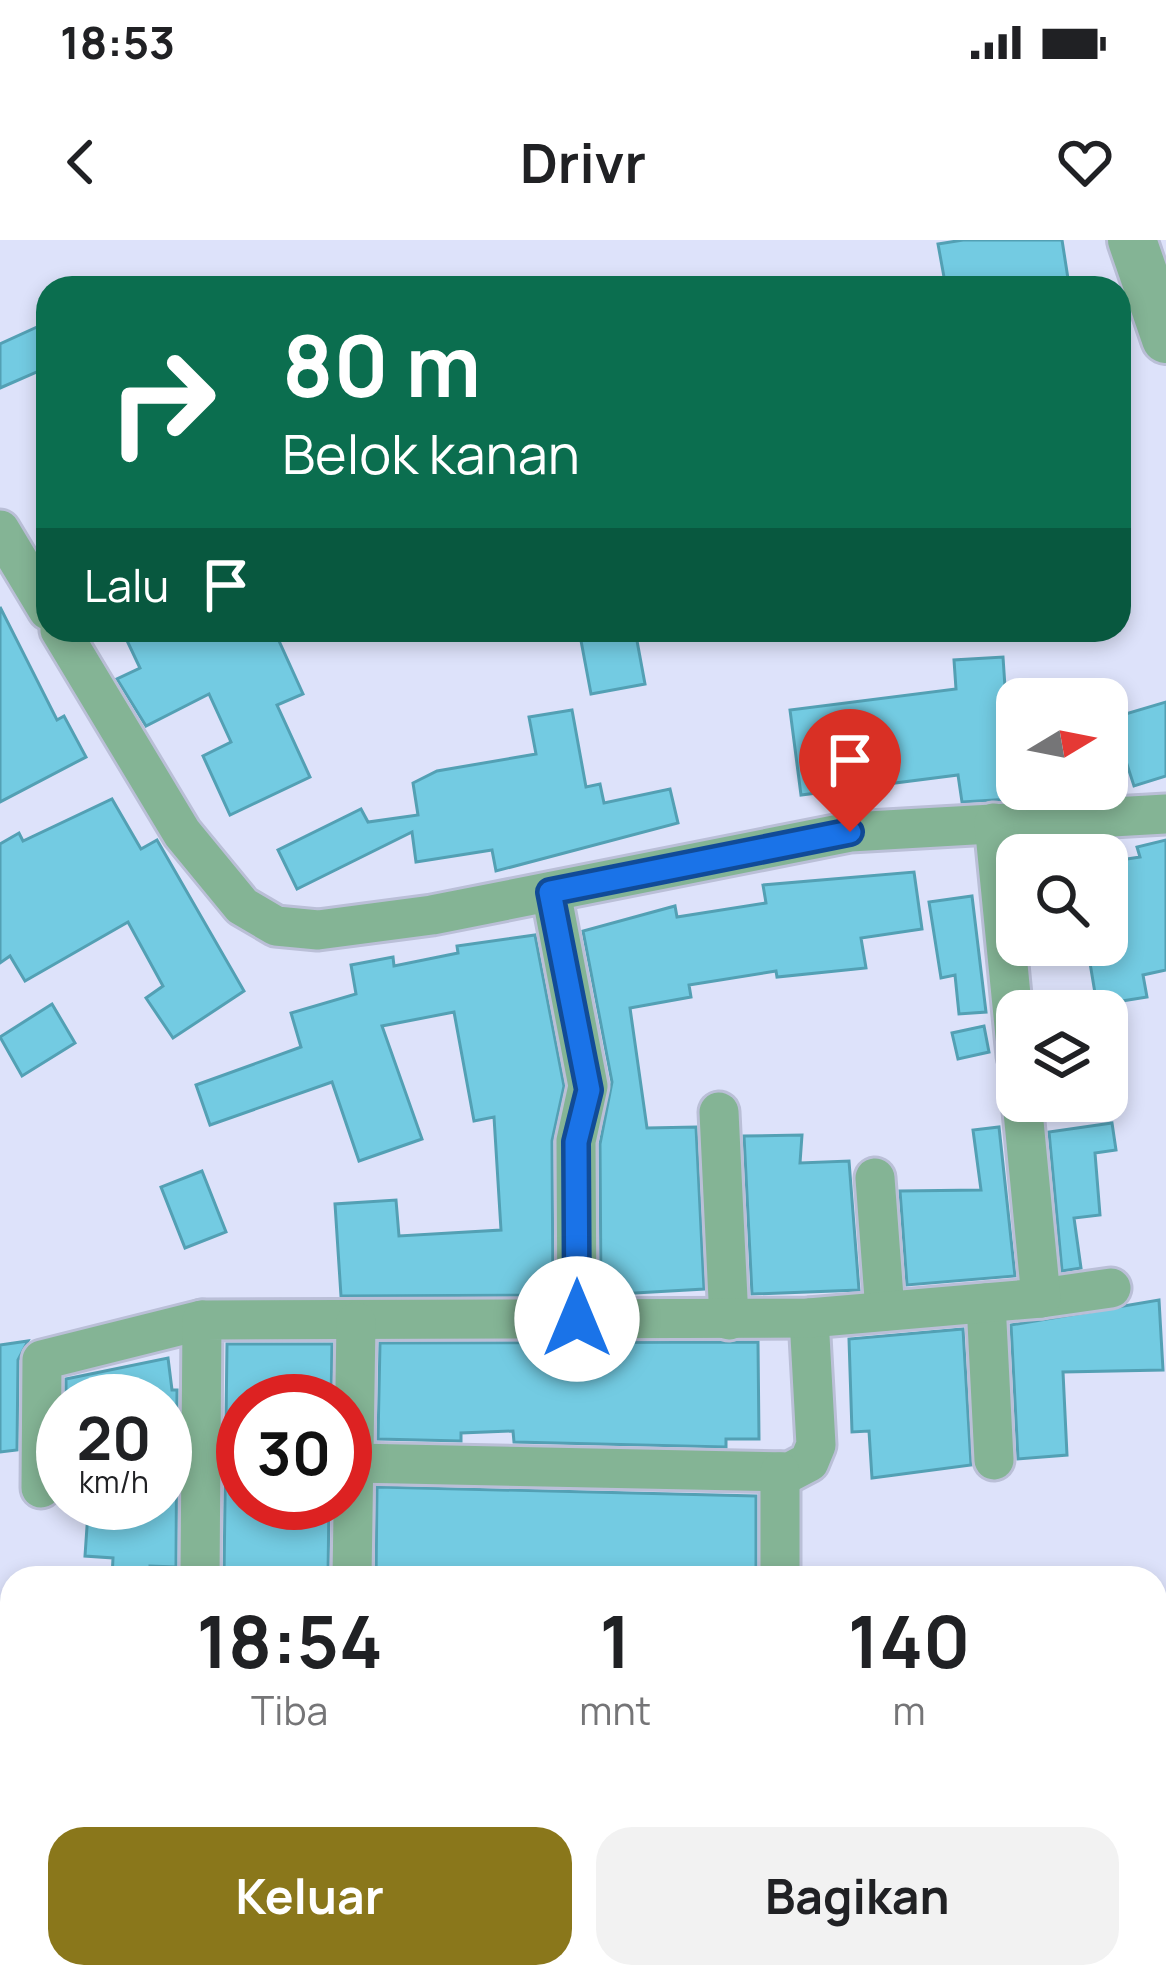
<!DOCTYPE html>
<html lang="id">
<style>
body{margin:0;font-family:Manrope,sans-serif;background:#f2f2f2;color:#202124;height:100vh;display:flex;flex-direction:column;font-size:45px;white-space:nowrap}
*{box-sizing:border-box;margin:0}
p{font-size:39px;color:#757577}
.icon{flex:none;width:66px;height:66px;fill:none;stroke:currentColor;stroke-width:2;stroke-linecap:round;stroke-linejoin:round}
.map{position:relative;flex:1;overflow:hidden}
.details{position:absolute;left:0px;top:1326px;width:1167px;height:423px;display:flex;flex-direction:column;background:#fff;border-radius:36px 36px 0 0;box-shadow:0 6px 18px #0003}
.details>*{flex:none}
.top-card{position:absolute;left:36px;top:36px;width:1095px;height:366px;border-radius:36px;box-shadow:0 6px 18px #0003;background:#0b6e4f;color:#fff;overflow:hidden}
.needle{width:78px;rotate:80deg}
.buttons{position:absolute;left:996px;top:438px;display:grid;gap:24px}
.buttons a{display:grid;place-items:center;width:132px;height:132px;border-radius:24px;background:#fff;box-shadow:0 6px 18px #0003;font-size:60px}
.speed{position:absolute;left:36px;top:1134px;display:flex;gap:24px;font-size:60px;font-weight:700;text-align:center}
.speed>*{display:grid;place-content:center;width:156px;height:156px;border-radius:50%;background:#fff;box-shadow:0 6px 18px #0003;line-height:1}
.speed small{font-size:30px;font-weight:400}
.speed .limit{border:18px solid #d22;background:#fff;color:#111}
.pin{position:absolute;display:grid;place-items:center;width:102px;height:102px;color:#fff;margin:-123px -51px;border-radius:50% 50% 50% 0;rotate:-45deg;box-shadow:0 0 12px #0007}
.pin .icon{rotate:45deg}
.me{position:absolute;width:132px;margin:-66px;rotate:0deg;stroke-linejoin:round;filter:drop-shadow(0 0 9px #0008)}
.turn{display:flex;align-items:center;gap:42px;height:252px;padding:0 48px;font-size:54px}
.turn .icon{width:156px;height:156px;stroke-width:2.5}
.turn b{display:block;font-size:84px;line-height:102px}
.then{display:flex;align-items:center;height:114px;padding:0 48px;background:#0003;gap:24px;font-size:45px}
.eta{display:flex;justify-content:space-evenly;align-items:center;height:204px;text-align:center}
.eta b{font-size:72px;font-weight:700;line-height:84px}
.primary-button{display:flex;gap:24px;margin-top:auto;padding:24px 48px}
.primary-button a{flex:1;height:138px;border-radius:36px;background:#8a771b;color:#fff;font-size:48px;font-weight:700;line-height:138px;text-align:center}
.primary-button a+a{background:#f2f2f2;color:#202124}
.status{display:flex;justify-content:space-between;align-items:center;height:84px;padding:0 60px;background:#fff;direction:ltr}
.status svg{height:33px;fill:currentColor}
header{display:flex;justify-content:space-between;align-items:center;height:156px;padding:0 48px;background:#fff;font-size:54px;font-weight:700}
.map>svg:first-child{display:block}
</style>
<div class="status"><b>18:53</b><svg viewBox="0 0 49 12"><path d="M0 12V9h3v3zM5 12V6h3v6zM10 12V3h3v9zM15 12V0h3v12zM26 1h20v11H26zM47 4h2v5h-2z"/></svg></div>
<header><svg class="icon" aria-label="back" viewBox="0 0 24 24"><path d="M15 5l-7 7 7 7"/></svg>Drivr<svg class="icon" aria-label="heart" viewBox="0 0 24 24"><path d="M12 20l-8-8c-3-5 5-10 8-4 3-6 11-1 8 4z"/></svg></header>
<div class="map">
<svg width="1166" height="1748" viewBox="0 0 1166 1748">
<rect width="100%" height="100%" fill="#dde2fa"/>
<g fill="#73cbe2" stroke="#53a0b4" stroke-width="3">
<polygon points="963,0 1062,0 1069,45 946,48 938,4"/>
<polygon points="48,82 48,127 0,148 0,104"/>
<polygon points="0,367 57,480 64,476 86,517 0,562"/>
<polygon points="122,390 274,390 303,454 277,465 310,537 230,575 203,516 231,502 209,454 146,486 117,439 140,428"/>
<polygon points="579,390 635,390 645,444 591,454"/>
<polygon points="1003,417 1005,447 1017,447 1017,541 1009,542 1011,559 962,562 958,535 801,555 790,470 956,449 954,420"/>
<polygon points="1166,462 1166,536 1134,546 1112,478"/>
<polygon points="572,470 586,547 600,544 604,563 670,549 678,583 496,631 492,610 416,622 412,592 297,649 278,610 361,569 368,582 418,575 413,543 437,531 536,514 529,477"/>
<polygon points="112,559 141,609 157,600 244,751 173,798 146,758 163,746 128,682 25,741 10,716 0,723 0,604 19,593 23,601"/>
<polygon points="1166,600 1166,730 1143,735 1147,757 1097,765 1087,705 1107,705 1107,622 1140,617 1137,607"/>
<polygon points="914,632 922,689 861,698 866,728 777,737 776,731 689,745 691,757 630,768 647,888 696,887 704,1049 601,1055 600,904 612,842 583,691 675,666 677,677 766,663 763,645"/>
<polygon points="972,656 986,772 959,774 955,735 941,738 929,662"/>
<polygon points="535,695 564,846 552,901 553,1055 341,1056 335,964 396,960 399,996 501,990 494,877 474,881 454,772 382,786 422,899 359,921 332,842 210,885 196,845 301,807 291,773 356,754 351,725 393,717 394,726 458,713 457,706"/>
<polygon points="52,764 75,803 22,836 0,797"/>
<polygon points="984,786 989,812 958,819 952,793"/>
<polygon points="1112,883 1116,910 1095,913 1100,975 1074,978 1081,1028 1062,1031 1049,892"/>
<polygon points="999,887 1015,1036 907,1045 900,951 981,950 973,890"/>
<polygon points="802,895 800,923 849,921 859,1050 752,1054 744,896"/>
<polygon points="202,931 226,992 185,1008 161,947"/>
<polygon points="1159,1060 1163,1130 1063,1132 1067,1215 1018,1219 1011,1085"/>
<polygon points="963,1089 971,1225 872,1238 869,1191 852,1192 849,1099"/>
<polygon points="28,1101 18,1120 17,1210 0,1212 0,1105"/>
<polygon points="758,1102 759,1199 726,1199 726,1207 514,1202 513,1191 461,1193 461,1201 378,1199 380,1103"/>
<polygon points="227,1104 332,1104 331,1161 243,1161 243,1263 329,1263 328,1336 224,1336"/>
<polygon points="168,1118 172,1150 177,1150 176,1327 150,1326 150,1338 112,1338 113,1318 85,1316 88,1272 130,1275 129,1263 165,1263 165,1161 66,1161 66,1139"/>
<polygon points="377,1247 756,1256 756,1338 376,1338"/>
</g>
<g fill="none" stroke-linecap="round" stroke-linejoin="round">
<defs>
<g id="minor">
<polyline points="0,290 48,370"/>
<polyline points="60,390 182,593 242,666 276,686 318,690 432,675 850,592 1166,574"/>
<polyline points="994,583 1017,816"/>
<polyline points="551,652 588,846 576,901 577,1080"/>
<polyline points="719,872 729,1080"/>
<polyline points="875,938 885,1071"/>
<polyline points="1041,1058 1111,1048"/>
<polyline points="986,1063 994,1220"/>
<polyline points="355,1223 790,1232 809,1222 816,1205 809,1078"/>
<polyline points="41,1248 42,1120 202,1080"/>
<polyline points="200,1338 202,1080 809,1078 1041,1058 1022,861"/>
<polyline points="352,1338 356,1082"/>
<polyline points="780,1338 780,1232"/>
</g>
<polyline id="tertiary" points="1132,0 1166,99"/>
</defs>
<use href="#minor" stroke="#babfd7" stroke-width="45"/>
<use href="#tertiary" stroke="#babfd7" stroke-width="54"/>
<use href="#minor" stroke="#84b495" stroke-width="39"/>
<use href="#tertiary" stroke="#84b495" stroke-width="48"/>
</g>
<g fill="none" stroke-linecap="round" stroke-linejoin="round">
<defs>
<polyline id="route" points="577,1079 576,902 589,850 550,652 850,592"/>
</defs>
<use href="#route" stroke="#114b97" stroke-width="30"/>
<use href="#route" stroke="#1a73e8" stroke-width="21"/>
</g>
</svg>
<div class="buttons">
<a><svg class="needle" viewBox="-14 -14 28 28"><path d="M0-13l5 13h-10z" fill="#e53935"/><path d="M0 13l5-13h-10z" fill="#757577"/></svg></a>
<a><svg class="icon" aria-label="search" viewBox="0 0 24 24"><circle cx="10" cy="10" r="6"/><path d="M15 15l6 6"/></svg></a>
<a><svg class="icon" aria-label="layers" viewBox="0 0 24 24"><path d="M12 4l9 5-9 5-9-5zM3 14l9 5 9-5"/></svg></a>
</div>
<div class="speed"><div>20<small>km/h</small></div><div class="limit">30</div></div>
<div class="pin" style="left:850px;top:592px;background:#d93025"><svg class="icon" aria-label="arrive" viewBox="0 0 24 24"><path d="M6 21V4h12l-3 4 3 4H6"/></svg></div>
<svg class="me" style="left:577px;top:1079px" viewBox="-20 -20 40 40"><circle r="19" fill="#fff"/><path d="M0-13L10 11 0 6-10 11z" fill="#1a73e8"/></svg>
<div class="top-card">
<div class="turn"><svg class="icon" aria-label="right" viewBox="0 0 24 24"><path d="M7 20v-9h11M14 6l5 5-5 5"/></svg><div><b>80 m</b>Belok kanan</div></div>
<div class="then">Lalu<svg class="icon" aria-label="arrive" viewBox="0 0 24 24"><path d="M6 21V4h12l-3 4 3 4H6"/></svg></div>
</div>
<section class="details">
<div class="eta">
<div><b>18:54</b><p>Tiba</p></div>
<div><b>1</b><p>mnt</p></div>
<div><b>140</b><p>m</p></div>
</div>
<div class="primary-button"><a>Keluar</a><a>Bagikan</a></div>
</section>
</div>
